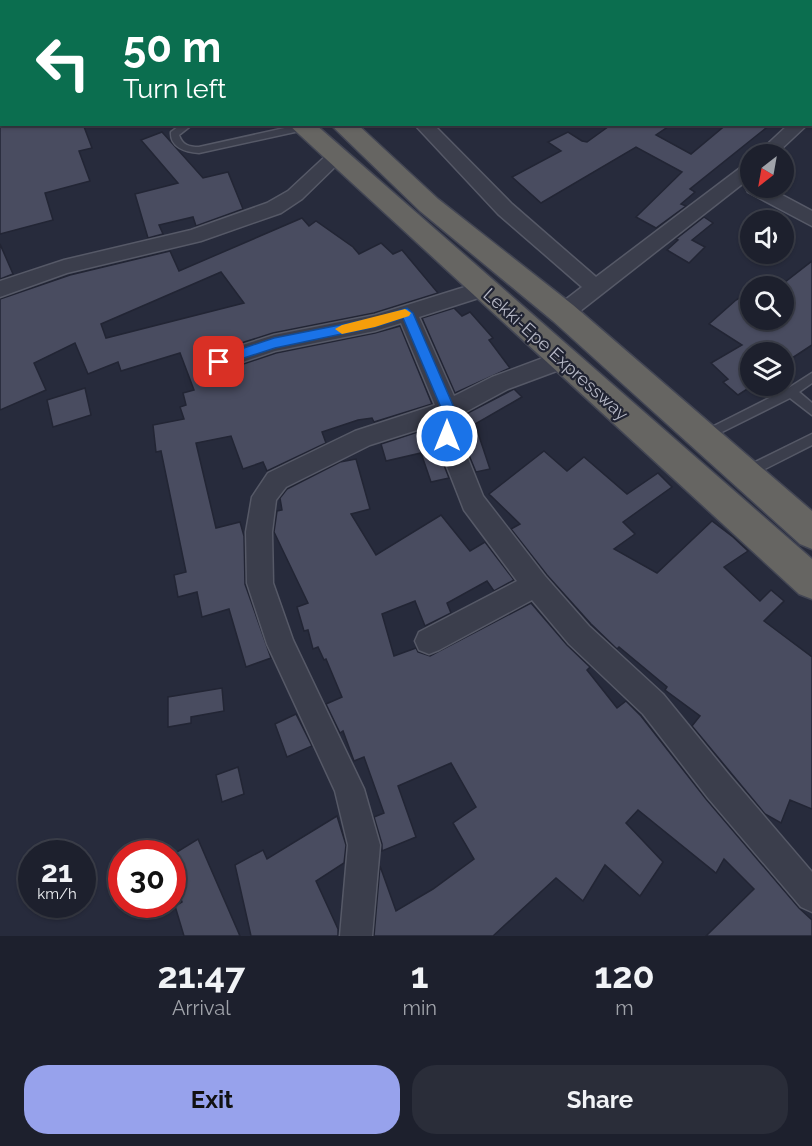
<!DOCTYPE html>
<style>
body{margin:0;font-family:Raleway,sans-serif;background:#2a2d39;color:#f1f3f6;height:100vh;display:flex;flex-direction:column;font-size:22px;white-space:nowrap}
*{box-sizing:border-box;margin:0}
p{font-size:20px;color:#a0a3aa}
.icon{flex:none;width:33px;height:33px;fill:none;stroke:currentColor;stroke-width:2;stroke-linecap:round;stroke-linejoin:round}
.map{position:relative;height:936px;overflow:hidden}
.sheet{display:flex;flex-direction:column;background:#1d202d;flex:1}
.sheet>*{flex:none}
.top-card{position:absolute;left:0px;top:0px;width:813px;height:126px;box-shadow:0 2px 4px #0004,0 0 0 2px #3b3e49;background:#0b6e4f;color:#fff;overflow:hidden}
.needle{width:39px;rotate:211deg}
.tools{position:absolute;left:740px;top:144px;display:grid;gap:12px}
.tools a{display:grid;place-items:center;width:54px;height:54px;border-radius:50%;background:#1d202d;box-shadow:0 2px 4px #0004,0 0 0 2px #3b3e49;font-size:30px}
.speed{position:absolute;left:18px;top:840px;display:flex;gap:12px;font-size:30px;font-weight:700;text-align:center}
.speed>*{display:grid;place-content:center;width:78px;height:78px;border-radius:50%;background:#1d202d;box-shadow:0 2px 4px #0004,0 0 0 2px #3b3e49;line-height:1}
.speed small{font-size:15px;font-weight:400}
.speed .limit{border:9px solid #d22;background:#fff;color:#111}
.pin{position:absolute;display:grid;place-items:center;width:51px;height:51px;color:#fff;margin:-26px;border-radius:12px;box-shadow:0 3px 9px #0006}
.me{position:absolute;width:66px;margin:-33px;rotate:0deg;stroke-linejoin:round;filter:drop-shadow(0 0 4px #0008)}
.turn{display:flex;align-items:center;gap:21px;height:126px;padding:0 24px;font-size:27px}
.turn .icon{width:78px;height:78px;stroke-width:2.5}
.turn b{display:block;font-size:42px;line-height:51px}
.eta{display:flex;justify-content:space-evenly;align-items:center;height:102px;text-align:center}
.eta b{font-size:36px;font-weight:700;line-height:42px}
.action{display:flex;gap:12px;margin-top:auto;padding:12px 24px}
.action a{flex:1;height:69px;border-radius:24px;background:#97a2ec;color:#111;font-size:24px;font-weight:700;line-height:69px;text-align:center}
.action a+a{background:#2a2d39;color:#f1f3f6}
.map>svg:first-child{display:block}
</style>
<div class="map">
<svg width="812" height="936" viewBox="0 0 812 936">
<rect width="100%" height="100%" fill="#272b3c"/>
<g fill="#494c60" stroke="#222534" stroke-width="1.5" fill-rule="evenodd">
<polygon points="0,124 83,124 92,148 79,151 90,181 45,193 53,220 0,234"/>
<polygon points="612,124 672,124 656,135 691,154 727,124 771,124 690,189 695,192 681,204 686,206 656,228 636,217 682,172 636,147 541,203 512,177 561,151 548,142 568,132 582,141 587,142"/>
<polygon points="162,132 203,178 228,172 243,209 196,226 193,217 159,225 163,234 148,238 135,194 178,183 141,140"/>
<polygon points="704,217 713,223 692,240 705,247 689,263 667,250 678,240 676,239"/>
<path d="M 302,218 L 309,226 L 316,221 L 353,247 L 359,254 L 381,243 L 393,254 L 402,250 L 438,293 L 374,313 L 273,333 L 210,353 L 206,360 L 209,368 L 220,372 L 276,353 L 375,333 L 400,326 L 432,404 L 374,422 L 372,418 L 358,420 L 322,432 L 326,443 L 267,471 L 263,462 L 243,469 L 231,436 L 196,443 L 216,528 L 240,522 L 244,536 L 245,584 L 271,658 L 246,667 L 229,609 L 202,617 L 197,592 L 178,597 L 174,575 L 186,572 L 161,451 L 156,452 L 153,425 L 184,419 L 180,407 L 186,405 L 183,393 L 194,390 L 180,353 L 121,371 L 118,362 L 88,374 L 75,343 L 34,363 L 46,390 L 0,410 L 0,299 L 70,275 L 170,251 L 179,271 ZM 221,272 L 244,303 L 106,338 L 101,324 Z"/>
<polygon points="0,244 13,274 0,279"/>
<polygon points="812,261 812,345 783,364 783,352 750,352 750,386 752,386 738,395 723,382 728,379 711,363 742,345 709,324 736,300 750,291 750,320 783,320 783,286 780,286"/>
<polygon points="454,308 462,316 470,312 493,338 489,340 510,368 455,393 422,318"/>
<polygon points="85,388 91,415 53,427 47,400"/>
<polygon points="514,389 522,397 475,424 490,469 476,472 461,436 462,416"/>
<polygon points="433,427 433,437 449,478 431,482 421,453 386,461 381,444"/>
<polygon points="544,451 567,471 584,457 627,494 658,473 672,487 623,522 635,534 614,549 657,573 712,521 733,537 748,551 724,567 760,601 771,590 784,601 764,621 812,657 812,809 790,800 781,823 765,814 692,726 700,716 665,690 667,687 619,647 617,649 591,624 547,575 511,529 520,524 489,494"/>
<polygon points="356,459 370,509 351,514 376,555 441,515 470,551 485,542 514,580 494,591 487,581 447,603 451,613 425,626 415,601 382,614 394,656 416,648 418,652 430,656 531,603 567,645 590,667 587,670 617,708 626,701 641,716 706,799 799,908 812,920 812,936 706,936 754,889 724,859 716,873 638,810 626,823 663,862 640,896 605,865 583,901 556,878 493,936 374,936 380,866 396,911 433,889 474,859 453,823 476,807 451,763 398,786 416,837 382,851 382,844 374,817 384,813 364,757 354,761 343,731 340,733 326,704 342,697 326,659 324,660 318,647 313,649 308,630 304,631 297,607 308,603 274,532 277,511 282,510 280,498 287,489 340,462"/>
<polygon points="222,688 224,711 191,717 191,723 168,727 168,697"/>
<polygon points="296,714 312,746 287,757 275,724"/>
<polygon points="238,767 244,794 222,802 216,775"/>
<polygon points="337,816 346,845 344,863 316,881 338,929 338,936 251,936 235,865 263,850 267,859"/>
<polygon points="198,839 207,860 240,936 184,936 175,906 182,902 172,877 172,855"/>
</g>
<g fill="none" stroke-linecap="round" stroke-linejoin="round">
<defs>
<g id="service">
<rect x="0" y="105" width="2" height="6"/>
<path d="M 182,124 L 193,124 L 179,135 C 182,145 189,147 199,147 L 303,124 L 308,127 L 304,130 L 199,153 C 185,152 170,147 171,132 Z"/>
<polygon points="812,373 812,383 799,392 812,403 812,415 790,398 708,439 700,439 698,436 700,433 787,389"/>
<polygon points="812,434 812,445 751,476 747,477 743,476 741,472 743,468"/>
</g>
<g id="minor">
<polygon points="412,0 429,0 411,2"/>
<polygon points="488,0 511,0 487,2"/>
<polygon points="768,0 784,0 785,2 769,2"/>
<polygon points="414,124 433,124 512,204 596,277 744,165 750,163 750,178 570,319 563,321 556,319 552,313 556,307 582,287 498,214"/>
<polygon points="789,124 808,124 776,154 757,154"/>
<polygon points="336,150 342,152 345,156 342,160 302,199 281,213 201,241 67,273 0,297 0,281 64,260 191,230 267,203 288,191 330,152"/>
<polygon points="750,183 750,188 769,188 812,211 812,226 748,192 746,188"/>
<polygon points="484,281 491,284 494,289 491,294 419,317 454,396 492,377 562,351 570,354 573,360 570,366 508,389 460,415 459,436 483,496 545,576 589,626 663,694 730,776 812,872 812,912 801,907 708,798 643,714 569,644 532,600 439,650 429,654 419,650 415,641 419,632 517,581 464,510 435,436 436,424 370,445 286,487 276,500 272,532 273,583 293,640 364,789 380,845 372,936 340,936 348,845 335,791 267,644 247,583 246,532 252,497 268,473 355,431 435,405 401,323 375,331 275,351 219,370 211,367 208,361 211,355 274,335 375,315"/>
</g>
<g id="trunk">
<polygon points="153,0 174,0 175,2 154,2"/>
<polygon points="186,0 206,0 207,2 186,2"/>
<polygon points="288,124 315,124 812,559 812,599 799,594"/>
<polygon points="330,124 357,124 438,199 573,305 812,511 812,549 800,544 553,321 420,211"/>
</g>
</defs>
<use href="#service" stroke="#565967" stroke-width="3"/>
<use href="#minor" stroke="#565967" stroke-width="3"/>
<use href="#trunk" stroke="#434654" stroke-width="3"/>
<use href="#service" fill="#3b3e4c" fill-rule="evenodd"/>
<use href="#minor" fill="#3b3e4c" fill-rule="evenodd"/>
<use href="#trunk" fill="#666562" fill-rule="evenodd"/>
</g>
<polygon fill="#1a73e8" stroke="#114b97" stroke-width="1.5" points="407,308 413,313 455,410 454,436 447,442 441,436 442,410 403,318 375,327 275,348 219,366 213,362 214,358 274,338 375,318"/>
<polygon fill="#f59e0b" points="405,309 411,313 409,316 375,327 342,334 335,329 342,325"/>
<g text-anchor="middle" dominant-baseline="central" stroke-width="4.5" stroke-linejoin="round" paint-order="stroke">
<g font-size="18" fill="#b7b9c7" stroke="#202332">
<text transform="translate(556 354) rotate(42)">Lekki-Epe Expressway</text>
</g>
</g>
</svg>
<div class="tools">
<a><svg class="needle" viewBox="-14 -14 28 28"><path d="M0-13l5 13h-10z" fill="#e53935"/><path d="M0 13l5-13h-10z" fill="#a0a3aa"/></svg></a>
<a><svg class="icon" aria-label="sound" viewBox="0 0 24 24"><path d="M4 9h4l5-4v14l-5-4H4zM17 9q2 3 0 6"/></svg></a>
<a><svg class="icon" aria-label="search" viewBox="0 0 24 24"><circle cx="10" cy="10" r="6"/><path d="M15 15l6 6"/></svg></a>
<a><svg class="icon" aria-label="layers" viewBox="0 0 24 24"><path d="M12 4l9 5-9 5-9-5zM3 14l9 5 9-5"/></svg></a>
</div>
<div class="speed"><div>21<small>km/h</small></div><div class="limit">30</div></div>
<div class="pin" style="left:219px;top:362px;background:#d93025"><svg class="icon" aria-label="arrive" viewBox="0 0 24 24"><path d="M6 21V4h12l-3 4 3 4H6"/></svg></div>
<svg class="me" style="left:447px;top:436px" viewBox="-20 -20 40 40"><circle r="17" fill="#1a73e8" stroke="#fff" stroke-width="3"/><path d="M0-11L8 9 0 5-8 9z" fill="#fff"/></svg>
<div class="top-card">
<div class="turn"><svg class="icon" aria-label="left" viewBox="0 0 24 24"><path d="M17 20v-9H6M10 6l-5 5 5 5"/></svg><div><b>50 m</b>Turn left</div></div>
</div>
</div>
<section class="sheet">
<div class="eta">
<div><b>21:47</b><p>Arrival</p></div>
<div><b>1</b><p>min</p></div>
<div><b>120</b><p>m</p></div>
</div>
<div class="action"><a>Exit</a><a>Share</a></div>
</section>
